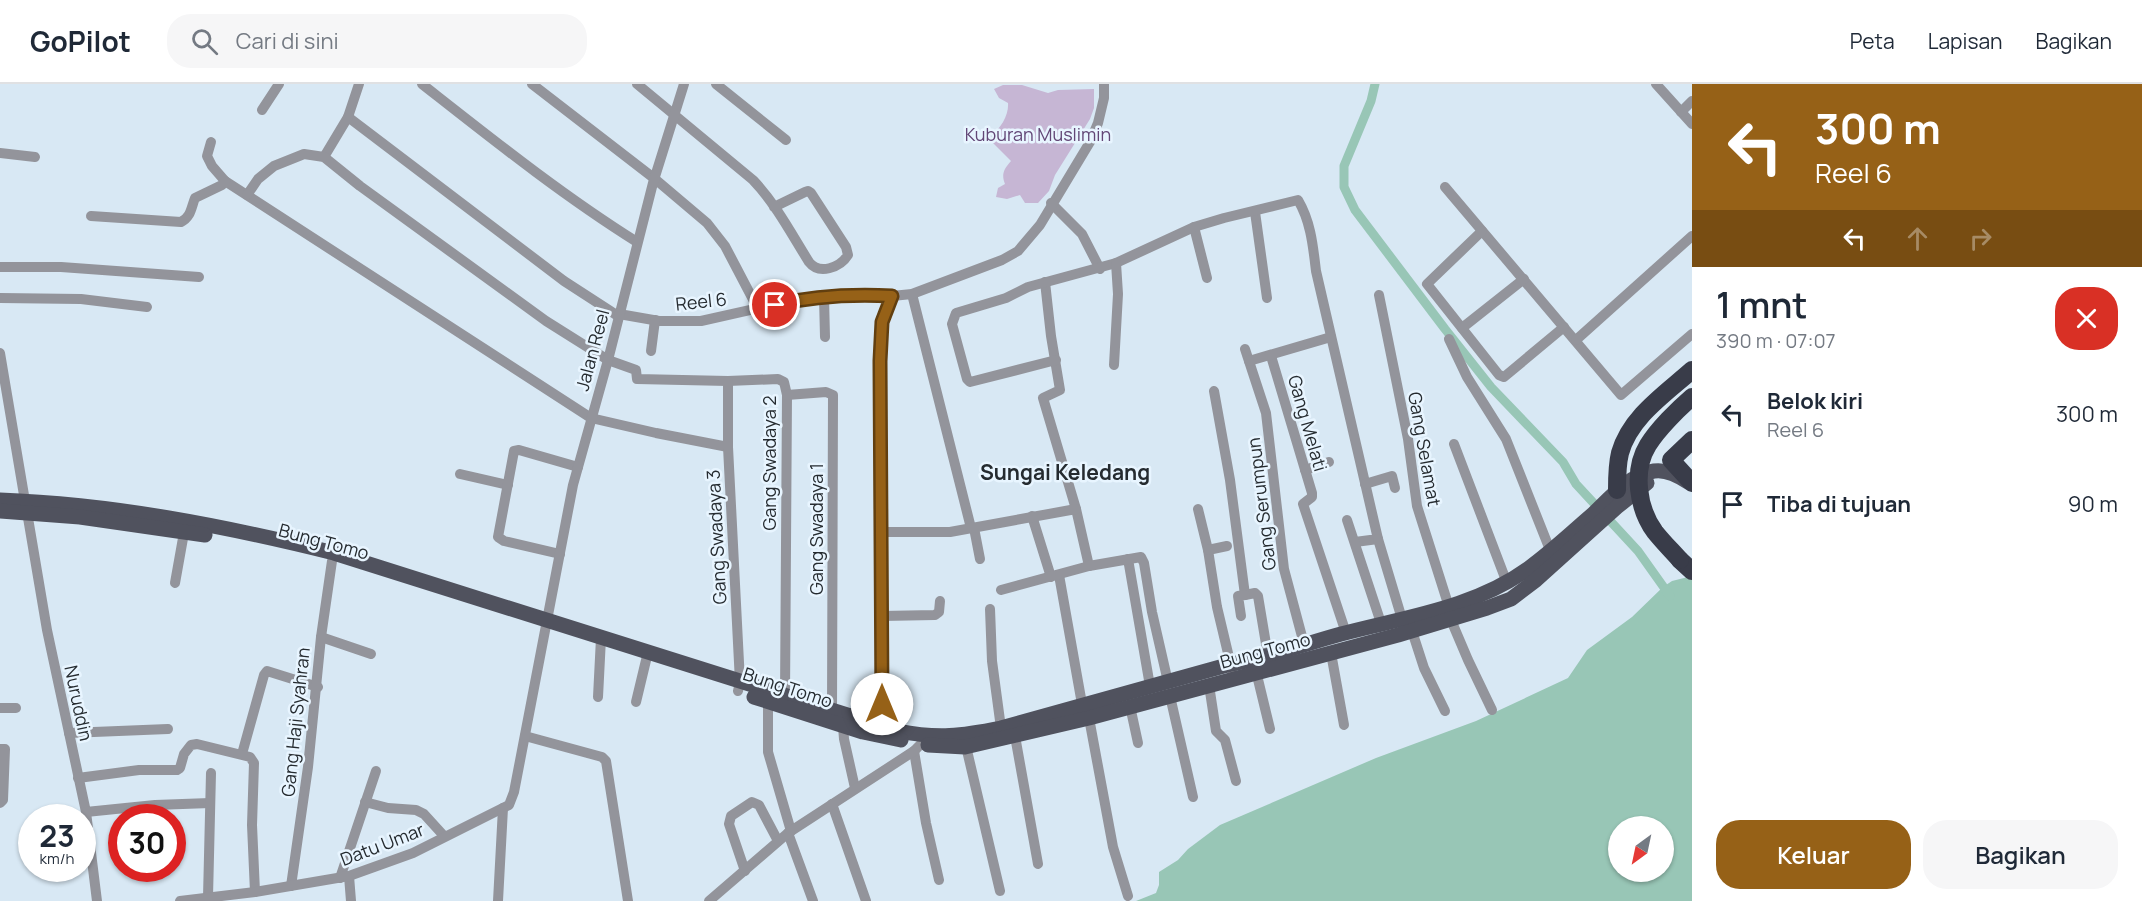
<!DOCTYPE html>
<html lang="id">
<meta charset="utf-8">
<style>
body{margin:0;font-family:Manrope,sans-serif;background:#f6f6f7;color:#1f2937;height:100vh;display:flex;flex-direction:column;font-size:22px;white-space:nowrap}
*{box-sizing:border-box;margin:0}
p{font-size:20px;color:#747a83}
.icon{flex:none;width:33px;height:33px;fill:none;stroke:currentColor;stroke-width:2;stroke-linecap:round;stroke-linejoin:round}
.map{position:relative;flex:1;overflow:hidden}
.details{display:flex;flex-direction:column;background:#fff;width:450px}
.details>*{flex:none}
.top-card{background:#966117;color:#fff;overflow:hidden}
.needle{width:39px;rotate:213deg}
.controls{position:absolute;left:1608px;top:732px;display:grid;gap:12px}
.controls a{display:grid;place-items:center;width:66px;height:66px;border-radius:50%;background:#fff;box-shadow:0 2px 4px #0004;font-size:30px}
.speed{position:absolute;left:18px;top:720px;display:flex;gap:12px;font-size:30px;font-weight:700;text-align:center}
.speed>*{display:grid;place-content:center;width:78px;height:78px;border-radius:50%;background:#fff;box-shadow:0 2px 4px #0004;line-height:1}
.speed small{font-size:15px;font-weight:400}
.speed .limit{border:9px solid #d22;background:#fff;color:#111}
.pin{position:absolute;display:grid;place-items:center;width:51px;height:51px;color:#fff;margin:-26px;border:3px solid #fff;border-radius:50%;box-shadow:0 2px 6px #0007}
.me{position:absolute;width:66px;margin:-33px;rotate:0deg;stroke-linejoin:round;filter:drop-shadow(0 0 4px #0008)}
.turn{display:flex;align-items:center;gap:21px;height:126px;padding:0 24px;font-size:27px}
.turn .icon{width:78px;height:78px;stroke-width:2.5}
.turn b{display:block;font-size:42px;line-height:51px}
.lanes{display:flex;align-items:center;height:57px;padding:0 24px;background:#0003;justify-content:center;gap:30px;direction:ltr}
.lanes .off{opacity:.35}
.round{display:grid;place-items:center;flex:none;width:63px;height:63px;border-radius:24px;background:#f6f6f7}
.summary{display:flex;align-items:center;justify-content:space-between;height:102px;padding:0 24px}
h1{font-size:36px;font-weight:600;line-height:45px}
.primary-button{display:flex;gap:12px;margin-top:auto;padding:12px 24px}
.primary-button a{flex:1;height:69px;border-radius:24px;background:#966117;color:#fff;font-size:24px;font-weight:600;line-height:69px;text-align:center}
.primary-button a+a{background:#f6f6f7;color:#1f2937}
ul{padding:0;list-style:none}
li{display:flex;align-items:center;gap:18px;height:90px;padding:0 24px}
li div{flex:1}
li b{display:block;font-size:22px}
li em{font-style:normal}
header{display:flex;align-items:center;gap:36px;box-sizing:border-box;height:84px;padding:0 30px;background:#fff;border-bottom:2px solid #e0e1e3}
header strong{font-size:28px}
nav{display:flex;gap:33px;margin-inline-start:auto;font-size:21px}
.search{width:420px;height:54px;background:#f6f6f7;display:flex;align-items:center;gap:15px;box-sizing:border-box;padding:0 21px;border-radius:24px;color:#747a83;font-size:22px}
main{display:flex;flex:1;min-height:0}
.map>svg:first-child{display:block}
</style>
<header>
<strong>GoPilot</strong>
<div class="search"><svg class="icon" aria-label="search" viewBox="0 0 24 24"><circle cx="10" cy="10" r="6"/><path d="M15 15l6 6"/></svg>Cari di sini</div>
<nav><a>Peta</a><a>Lapisan</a><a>Bagikan</a></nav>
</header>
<main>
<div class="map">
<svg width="1692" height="817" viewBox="0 0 1692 817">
<rect width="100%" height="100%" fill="#d8e8f4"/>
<path fill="#c6b6d4" d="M 1003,1 L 1022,1 L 1048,9 L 1058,6 L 1094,5 L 1094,24 L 1090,35 L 1055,91 L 1049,107 L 1038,119 L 1025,119 L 1020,111 L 1007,115 L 996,113 L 998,104 L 1005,100 C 1001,90 1004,85 1011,77 L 991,57 L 991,52 C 1001,44 1009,31 1008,19 L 999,14 L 994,5 Z"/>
<path fill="#98c6b6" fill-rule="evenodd" d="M 1692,492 L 1692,817 L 1136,817 L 1156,809 L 1159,801 L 1159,788 L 1178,776 L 1188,765 L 1220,741 L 1376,674 L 1476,637 L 1568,594 L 1587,566 L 1632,533 L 1663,503 L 1672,497 ZM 1618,742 L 1664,742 L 1664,788 L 1618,788 Z"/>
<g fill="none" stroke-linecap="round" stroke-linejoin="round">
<polyline stroke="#98c6b6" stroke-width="9" points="1375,0 1371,17 1344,82 1344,103 1355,126 1445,245 1491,303 1563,378 1576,400 1638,467 1670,512"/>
<g stroke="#93949b" stroke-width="10">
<path d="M 422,0 C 492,55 562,111 637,158"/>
<polyline points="532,0 655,95 707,139 725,162 758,225"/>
<path d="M 637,0 L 753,96 C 776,120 792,151 809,178 C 819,191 840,184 848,171 L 846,163 L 811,109 L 808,107 L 805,108 L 774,123"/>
<polyline points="716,0 786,56"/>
<polyline points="1656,0 1692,40"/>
<polyline points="262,26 279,0"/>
<polyline points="1681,28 1692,17"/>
<polyline points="348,33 564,197 618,232"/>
<polyline points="0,69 35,73"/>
<polyline points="324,73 348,33 359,0"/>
<polyline points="225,97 591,334 656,349 728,363"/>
<polyline points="1445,103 1621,311 1692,250"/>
<polyline points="247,111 258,95 274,82 304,70 324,73 360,102 546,237 608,276 636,286 637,295 728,297 778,295 784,298 787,311 785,612"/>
<polyline points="1051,119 1082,150 1100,185"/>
<polyline points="1255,128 1267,214"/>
<path d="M 91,132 L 181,138 C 191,133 191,124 195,114 L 222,101 L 225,97 L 212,82 L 207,72 L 211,58"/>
<polyline points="1194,143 1207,194"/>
<polyline points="1482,147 1427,200 1499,291 1504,293 1564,243"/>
<polyline points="0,183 61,183 199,193"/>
<polyline points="1045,198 1051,252 1060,306 1043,314 1076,425 1089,482"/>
<polyline points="912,210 971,444"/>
<polyline points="1379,211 1408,355 1417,422 1449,523"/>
<polyline points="824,213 825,253"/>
<polyline points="0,214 81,215 147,223"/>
<polyline points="619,230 659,237 701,237 794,216 847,211 892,212 912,210 1002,176 1018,167 1040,141 1090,58 1098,39 1104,14 1104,0"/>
<polyline points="1462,244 1524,195"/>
<polyline points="1449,255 1467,293 1506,355 1552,471"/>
<polyline points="1576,256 1692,152"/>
<polyline points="1245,265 1266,329 1284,485 1304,560"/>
<polyline points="651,267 655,236"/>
<polyline points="0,269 25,417"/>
<polyline points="1271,272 1312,409 1312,413 1303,420 1346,549"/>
<path d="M 1056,276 L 970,298 L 967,295 L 952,240 L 956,229 L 1006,214 L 1028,203 L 1116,179 L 1194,143 L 1224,134 L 1298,116 C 1311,138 1313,162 1316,187 L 1378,455 L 1355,458"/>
<polyline points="1249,277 1331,253"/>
<polyline points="1114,281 1118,210 1116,179"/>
<polyline points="728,297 728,363 740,598 738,607"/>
<polyline points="1214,307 1230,396 1245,511 1255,509 1258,512 1268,572"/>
<polyline points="787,311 826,308 833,311 832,626"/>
<polyline points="1454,360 1507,499"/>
<polyline points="1305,386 1329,378"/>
<polyline points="460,390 508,401"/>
<polyline points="1365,400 1392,392 1395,404"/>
<polyline points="1198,425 1208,466 1217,523 1232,586"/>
<polyline points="27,428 47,546 86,728 97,817"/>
<polyline points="1032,432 1051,493"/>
<polyline points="1347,436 1381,539"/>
<polyline points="974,444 980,475"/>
<polyline points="882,448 950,448 1076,425"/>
<polyline points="1378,455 1402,535"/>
<polyline points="1208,466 1227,462"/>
<polyline points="560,470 504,457 498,453 514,367 519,366 578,383"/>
<polyline points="1128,475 1150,602"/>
<polyline points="1059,491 1082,620"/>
<polyline points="175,499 185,443"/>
<polyline points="1001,506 1089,482 1141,473 1144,479 1152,528 1168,598"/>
<polyline points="990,525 992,577 1001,644"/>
<polyline points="882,532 935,531 939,528 940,517"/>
<polyline points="1241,532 1238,512 1245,511"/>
<polyline points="1451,536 1468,576 1492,626"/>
<polyline points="1412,547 1424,584 1445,627"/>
<polyline points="321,553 371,570"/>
<polyline points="1331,569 1344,641"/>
<polyline points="1255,583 1270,645"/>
<polyline points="1209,601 1216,647 1225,656 1236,697"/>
<polyline points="1170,612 1193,713"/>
<polyline points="598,613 601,554"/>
<polyline points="768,617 768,668 791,747"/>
<polyline points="636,618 648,568"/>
<polyline points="1130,622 1138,659"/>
<polyline points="0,624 16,624"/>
<polyline points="1089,634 1113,763 1128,812"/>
<polyline points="843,642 844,655 855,704"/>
<polyline points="882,642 880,277 882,238 892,212"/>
<polyline points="69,649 168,645"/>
<polyline points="525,652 602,673 606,677 628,817"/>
<polyline points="1015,652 1038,780"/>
<polyline points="965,658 1000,807"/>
<polyline points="0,665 5,665 3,716 0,719"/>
<polyline points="914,667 926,739 939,796"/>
<polyline points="242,670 264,591 267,587 318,603"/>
<polyline points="78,694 139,686 177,686 180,684 184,670 191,661 197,660 250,673 254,679 252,741 255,808"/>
<polyline points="365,718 388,724 416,726 424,730 444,752"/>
<polyline points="832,720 866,817"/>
<polyline points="86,728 155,721 210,719"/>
<polyline points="788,749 813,817"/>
<polyline points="745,787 729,740 731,732 752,718 759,721 778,757"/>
<polyline points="349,792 351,817"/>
<polyline points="340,794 376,687"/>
<polyline points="291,802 308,683 321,553 332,477"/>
<polyline points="208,813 211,689"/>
<polyline points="180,817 255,808 349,792 413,769 509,721 514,708 573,401 608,276 653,99 684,0"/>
<polyline points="498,817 503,724"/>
<polyline points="709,817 788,749 914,667 921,660 924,652"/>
</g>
<g stroke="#50525e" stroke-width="15">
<path d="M 0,416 C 113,420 225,442 334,469 L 898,647 C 938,655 961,652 1001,644 L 1231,580 C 1268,574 1304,560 1341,550 C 1405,533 1474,524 1529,484 C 1551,468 1571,449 1592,431 C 1610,414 1629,391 1654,387 C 1666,385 1679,392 1688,398"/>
<polyline points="0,427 80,433 205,451"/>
<polyline points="754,613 863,648 901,656"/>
<polyline points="928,661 965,663 1089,634 1398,551 1487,524 1511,515 1536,496 1617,423 1647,399"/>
</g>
<g stroke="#393c49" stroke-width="18">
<polyline points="1692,356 1671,376 1692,399"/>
<path d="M 1617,406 C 1617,394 1617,381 1620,369 C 1630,333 1665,310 1692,286"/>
<polyline points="1680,476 1692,487"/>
</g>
<path stroke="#393c49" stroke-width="18" d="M 1680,476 C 1672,467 1663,458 1655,448 C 1638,425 1632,387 1648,361 C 1658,345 1678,325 1692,313"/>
</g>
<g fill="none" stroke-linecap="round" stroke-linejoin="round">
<defs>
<path id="route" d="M 775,221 C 813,212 853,210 892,212 L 882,238 L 880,277 L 882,620"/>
</defs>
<use href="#route" stroke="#623f0f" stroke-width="15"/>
<use href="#route" stroke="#966117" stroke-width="10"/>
</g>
<g text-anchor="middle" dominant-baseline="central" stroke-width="5" stroke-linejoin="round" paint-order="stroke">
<g font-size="18" fill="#624676" stroke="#e8f5ff">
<text x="1038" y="50">Kuburan Muslimin</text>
</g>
<g font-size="18" fill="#252b30" stroke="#e8f5ff">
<text transform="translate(701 217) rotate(-6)">Reel 6</text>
<text transform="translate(592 266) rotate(-75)">Jalan Reel</text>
<text transform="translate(1308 339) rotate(74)">Gang Melati</text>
<text transform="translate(1425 365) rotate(80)">Gang Selamat</text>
<text transform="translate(769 379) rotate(-90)">Gang Swadaya 2</text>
<text transform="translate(1261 420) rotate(-97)">Gang Serumpun</text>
<text transform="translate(816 445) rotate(-90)">Gang Swadaya 1</text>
<text transform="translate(716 453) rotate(-93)">Gang Swadaya 3</text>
<text transform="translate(324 457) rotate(15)">Bung Tomo</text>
<text transform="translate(1265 566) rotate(-15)">Bung Tomo</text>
<text transform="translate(788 603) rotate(18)">Bung Tomo</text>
<text transform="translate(79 619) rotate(78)">Nuruddin</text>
<text transform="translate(295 638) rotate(-84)">Gang Haji Syahran</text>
<text transform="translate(382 760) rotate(-21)">Datu Umar</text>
</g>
<g font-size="21" font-weight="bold" fill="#252b30" stroke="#e8f5ff">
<text x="1065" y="388">Sungai Keledang</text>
</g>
</g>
</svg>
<div class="controls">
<a><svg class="needle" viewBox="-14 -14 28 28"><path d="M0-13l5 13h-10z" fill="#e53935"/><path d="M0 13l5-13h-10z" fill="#747a83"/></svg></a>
</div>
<div class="speed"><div>23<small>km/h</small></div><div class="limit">30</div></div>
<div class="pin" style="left:775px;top:221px;background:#d93025"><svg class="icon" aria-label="arrive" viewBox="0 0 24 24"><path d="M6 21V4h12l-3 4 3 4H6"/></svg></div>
<svg class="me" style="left:882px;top:620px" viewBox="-20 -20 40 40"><circle r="19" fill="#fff"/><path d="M0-13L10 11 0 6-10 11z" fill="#966117"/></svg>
</div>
<section class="details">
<div class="top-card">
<div class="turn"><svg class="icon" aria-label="left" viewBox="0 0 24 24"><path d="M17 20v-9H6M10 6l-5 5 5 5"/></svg><div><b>300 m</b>Reel 6</div></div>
<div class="lanes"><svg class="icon" aria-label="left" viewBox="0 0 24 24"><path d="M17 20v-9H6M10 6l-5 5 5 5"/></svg><svg class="icon off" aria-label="ahead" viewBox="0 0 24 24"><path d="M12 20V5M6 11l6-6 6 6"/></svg><svg class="icon off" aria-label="right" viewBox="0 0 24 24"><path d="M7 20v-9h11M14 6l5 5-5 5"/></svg></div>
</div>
<div class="summary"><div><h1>1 mnt</h1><p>390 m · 07:07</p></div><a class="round" style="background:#d93025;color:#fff"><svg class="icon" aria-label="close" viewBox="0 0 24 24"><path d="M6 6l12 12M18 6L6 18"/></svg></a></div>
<ul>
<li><svg class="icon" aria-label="left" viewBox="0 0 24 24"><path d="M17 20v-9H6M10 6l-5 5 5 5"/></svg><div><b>Belok kiri</b><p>Reel 6</p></div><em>300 m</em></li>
<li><svg class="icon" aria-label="arrive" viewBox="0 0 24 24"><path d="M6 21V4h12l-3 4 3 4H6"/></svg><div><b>Tiba di tujuan</b></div><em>90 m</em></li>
</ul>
<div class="primary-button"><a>Keluar</a><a>Bagikan</a></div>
</section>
</main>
